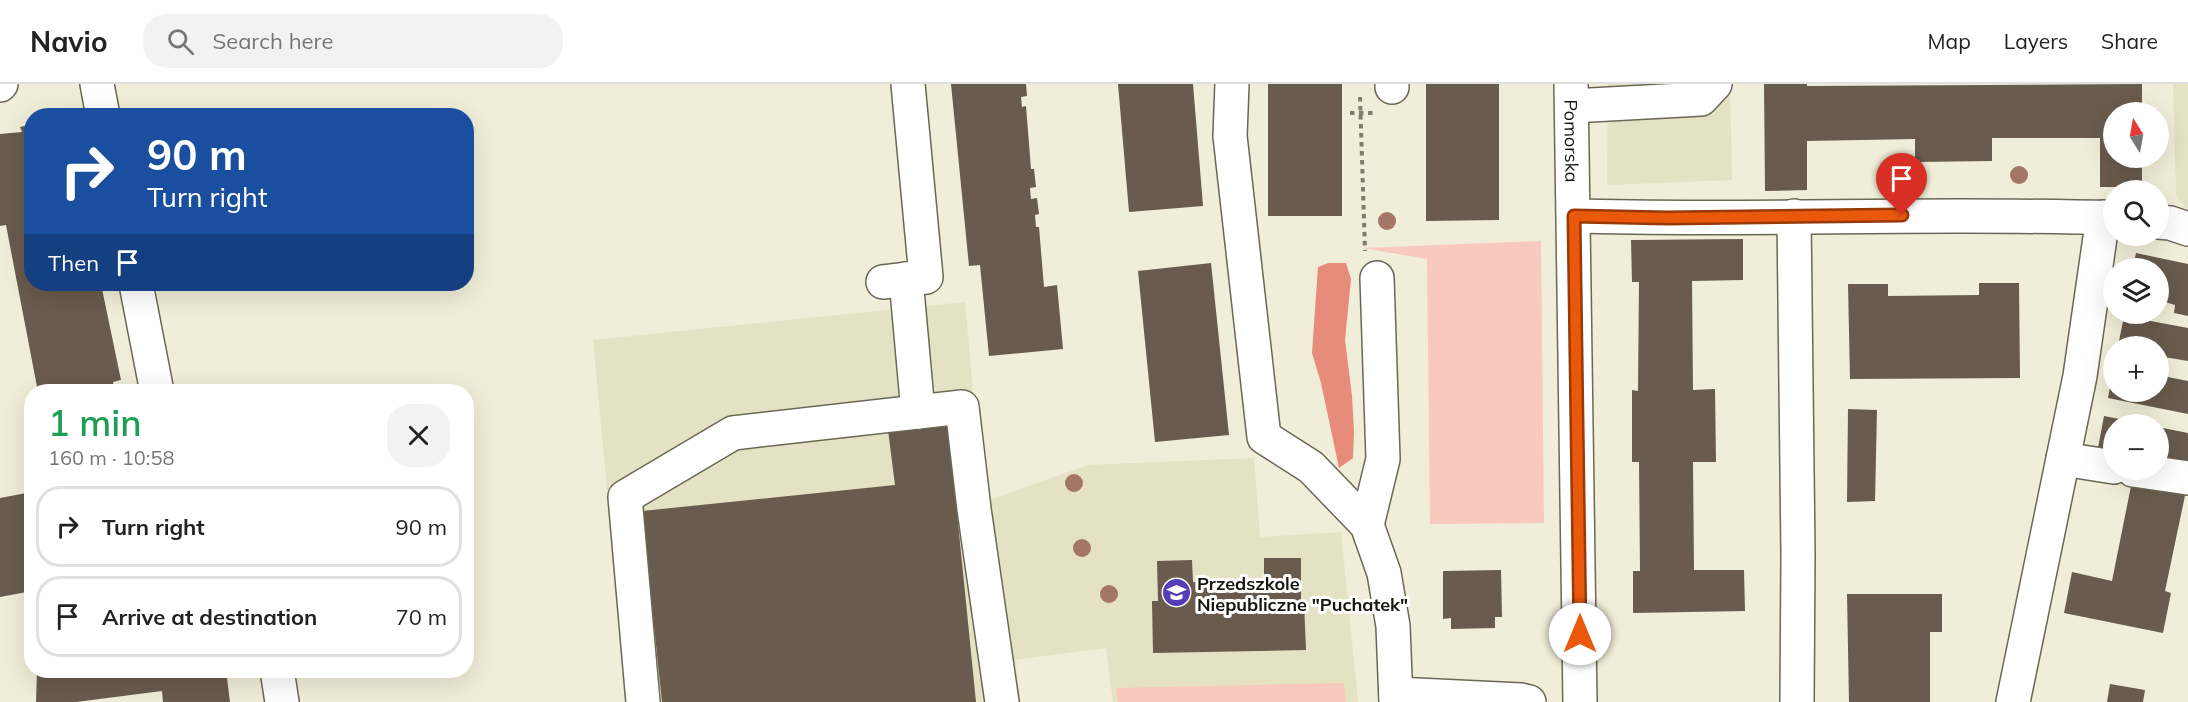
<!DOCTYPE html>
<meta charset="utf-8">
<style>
body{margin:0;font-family:Mulish,sans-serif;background:#f2f2f2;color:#222;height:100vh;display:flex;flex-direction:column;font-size:22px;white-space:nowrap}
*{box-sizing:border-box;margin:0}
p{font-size:20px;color:#767676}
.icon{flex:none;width:33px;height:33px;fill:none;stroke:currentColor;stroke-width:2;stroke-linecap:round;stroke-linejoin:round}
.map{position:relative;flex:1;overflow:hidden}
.sheet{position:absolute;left:24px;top:300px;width:450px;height:294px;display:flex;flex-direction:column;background:#fff;border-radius:24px;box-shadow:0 6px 24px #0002}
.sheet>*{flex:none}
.banner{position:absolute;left:24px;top:24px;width:450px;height:183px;border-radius:24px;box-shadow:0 6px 24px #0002;background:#1a4fa0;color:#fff;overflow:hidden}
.needle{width:39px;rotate:349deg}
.buttons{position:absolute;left:2103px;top:18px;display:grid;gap:12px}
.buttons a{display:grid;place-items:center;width:66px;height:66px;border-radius:50%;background:#fff;box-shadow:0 6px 24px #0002;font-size:30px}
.pin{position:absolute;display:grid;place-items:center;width:51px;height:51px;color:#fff;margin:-62px -26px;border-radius:50% 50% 50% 0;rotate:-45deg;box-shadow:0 0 6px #0007}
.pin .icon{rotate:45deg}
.me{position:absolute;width:66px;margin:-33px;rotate:0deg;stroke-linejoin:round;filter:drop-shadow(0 0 4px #0008)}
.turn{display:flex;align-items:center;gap:21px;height:126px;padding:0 24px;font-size:27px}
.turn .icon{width:78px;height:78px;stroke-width:2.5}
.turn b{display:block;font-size:42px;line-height:51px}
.then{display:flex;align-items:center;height:57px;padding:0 24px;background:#0003;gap:12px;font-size:22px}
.round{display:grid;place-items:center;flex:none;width:63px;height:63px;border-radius:24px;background:#f2f2f2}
.headline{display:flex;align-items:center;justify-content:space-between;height:102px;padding:0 24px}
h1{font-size:36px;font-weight:600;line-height:45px;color:#1e9e55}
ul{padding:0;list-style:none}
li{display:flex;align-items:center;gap:18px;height:81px;margin:0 12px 9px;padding:0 12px;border:3px solid #e0e0e0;border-radius:24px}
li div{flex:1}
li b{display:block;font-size:22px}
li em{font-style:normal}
header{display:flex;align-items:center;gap:36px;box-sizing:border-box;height:84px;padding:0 30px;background:#fff;border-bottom:2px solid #e0e0e0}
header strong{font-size:28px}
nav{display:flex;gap:33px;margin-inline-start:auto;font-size:21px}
.search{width:420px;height:54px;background:#f2f2f2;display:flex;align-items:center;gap:15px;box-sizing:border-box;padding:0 21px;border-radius:24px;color:#767676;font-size:22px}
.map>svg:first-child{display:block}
</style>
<header>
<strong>Navio</strong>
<div class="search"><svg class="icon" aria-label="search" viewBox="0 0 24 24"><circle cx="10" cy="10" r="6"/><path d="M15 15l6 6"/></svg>Search here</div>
<nav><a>Map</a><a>Layers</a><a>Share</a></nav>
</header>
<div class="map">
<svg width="2188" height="618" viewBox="0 0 2188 618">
<rect width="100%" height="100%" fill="#f0edd8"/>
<g fill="#e5e1c4">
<polygon points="1608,0 1730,0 1732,96 1607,101"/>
<polygon points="2173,0 2188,0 2188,127 2176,110"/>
<polygon points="965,218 982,408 993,415 1088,381 1254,374 1260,453 1341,448 1358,618 1113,618 1106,564 1015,576 1021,618 627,618 593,256"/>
</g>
<g fill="#f9c9bf">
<polygon points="1541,157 1544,439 1430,440 1427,175 1363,164"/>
<polygon points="1344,599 1346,618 1118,618 1116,604"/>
</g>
<polygon fill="#e78c7b" points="1328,179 1346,179 1351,195 1345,256 1352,312 1354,348 1353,374 1339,384 1321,299 1312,269 1318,183"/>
<g fill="#695b4d">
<polygon points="951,0 1026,0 1027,12 1021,13 1022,23 1026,22 1031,85 1034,85 1036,103 1030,104 1031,115 1037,114 1039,130 1035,131 1036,143 1039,143 1044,203 1057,201 1063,265 989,272 980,181 969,182"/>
<polygon points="1118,0 1193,0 1203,122 1129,128"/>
<rect x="1268" y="0" width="74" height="132"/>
<polygon points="1426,0 1499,0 1499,136 1426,137"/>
<polygon points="1764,0 1807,0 1807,2 2142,0 2142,28 2114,28 2114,74 2142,74 2142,103 2100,103 2100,54 1992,54 1992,77 1915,78 1915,55 1807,57 1807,106 1765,107"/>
<polygon points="32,40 32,200 101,200 121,296 113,298 115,308 38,308 6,141 0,142 0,50 22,48 20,43"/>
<polygon points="1743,155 1743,196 1692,197 1693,306 1715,305 1716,378 1693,378 1694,486 1744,486 1745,527 1633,529 1633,487 1640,487 1639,378 1632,378 1632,306 1638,307 1639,198 1632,198 1631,156"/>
<polygon points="2136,169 2188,180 2188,232 2174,229 2175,221 2158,216 2158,184 2133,184"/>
<polygon points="1211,179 1229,351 1155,358 1138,187"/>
<polygon points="1979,199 2019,199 2020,294 1850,295 1848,200 1888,200 1888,212 1979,211"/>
<polygon points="2124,232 2188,244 2188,277 2158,272 2158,262 2118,262"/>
<polygon points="2112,291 2114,308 2158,308 2158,291 2188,297 2188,330 2108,314"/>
<polygon points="1848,325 1877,326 1875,417 1847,418"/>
<polygon points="2104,332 2140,339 2140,340 2114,340 2114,367 2098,364"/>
<polygon points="948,339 976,618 662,618 642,427 895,401 888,346"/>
<polygon points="2158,343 2188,349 2188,382 2158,376"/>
<polygon points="2133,392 2187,402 2165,507 2171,509 2163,549 2064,529 2072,488 2112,497"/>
<polygon points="32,408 32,507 0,513 0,414"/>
<polygon points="1264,474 1301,474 1301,518 1304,518 1306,566 1153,569 1152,517 1158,517 1157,477 1192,476 1193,498 1264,497"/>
<polygon points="1501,486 1502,533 1495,533 1495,544 1451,545 1451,534 1443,535 1443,487"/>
<polygon points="1847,510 1942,510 1942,548 1930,548 1930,618 1849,618"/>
<polygon points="37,586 226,586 230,618 163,618 162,607 76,618 36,618"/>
<polygon points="2110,600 2145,606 2143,618 2107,618"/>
</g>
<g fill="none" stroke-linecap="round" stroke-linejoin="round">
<defs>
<g id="minor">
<polyline points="97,0 103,32"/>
<polyline points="1232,0 1230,52 1264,353 1311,383 1367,441 1384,489 1393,542 1396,618"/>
<path id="s1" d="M 1571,0 L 1580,618"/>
<polyline points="0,1 1,0"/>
<polyline points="1392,3 1392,0"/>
<polyline points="1572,22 1701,15 1715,0"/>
<path d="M 1574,132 C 1754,137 1934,128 2114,134"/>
<polyline points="1794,132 1798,470 1797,618"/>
<polyline points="2158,138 2170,139 2188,145"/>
<polyline points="906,195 918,328"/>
<polyline points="883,198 926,193 908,0"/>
<polyline points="136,200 157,308"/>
<polyline points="2063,375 2114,383"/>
<polyline points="2133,386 2188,394"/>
<polyline points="1367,441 1383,375 1377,194"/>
<polyline points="277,586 282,618"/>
<polyline points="1396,610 1521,616 1529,618"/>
<polyline points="643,618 625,413 733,349 962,323 974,425 1002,618"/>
<polyline points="2013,618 2080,292 2103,133"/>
</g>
</defs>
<use href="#minor" stroke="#6a6855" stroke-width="36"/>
<g stroke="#7e7c6f" stroke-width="4" stroke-dasharray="4.5 4.5" stroke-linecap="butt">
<polyline points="1360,13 1365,167"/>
<polyline points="1350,29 1373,29"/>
</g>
<use href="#minor" stroke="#fff" stroke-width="33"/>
</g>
<g fill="#a47666">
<circle cx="2019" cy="91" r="9"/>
<circle cx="1917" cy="97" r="9"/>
<circle cx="1387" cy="137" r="9"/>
<circle cx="1074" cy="399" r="9"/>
<circle cx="1082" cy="464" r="9"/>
<circle cx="1109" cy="510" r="9"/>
</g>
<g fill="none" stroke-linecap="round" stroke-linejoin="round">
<defs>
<polyline id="route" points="1580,550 1574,132 1667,134 1902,131"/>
</defs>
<use href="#route" stroke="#983908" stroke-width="15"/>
<use href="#route" stroke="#ea580c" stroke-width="10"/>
</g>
<defs>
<symbol id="school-disc" viewBox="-11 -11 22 22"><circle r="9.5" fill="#573db5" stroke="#fff"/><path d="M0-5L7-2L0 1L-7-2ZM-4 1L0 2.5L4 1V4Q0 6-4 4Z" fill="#fff"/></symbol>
</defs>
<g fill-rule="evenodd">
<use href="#school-disc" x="1160" y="492" width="33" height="33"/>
</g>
<g text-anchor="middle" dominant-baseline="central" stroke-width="6" stroke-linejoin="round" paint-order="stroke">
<g font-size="18" fill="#16150e" stroke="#fff">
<text stroke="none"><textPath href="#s1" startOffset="57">Pomorska</textPath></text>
</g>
<g font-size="18" font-weight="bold" fill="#16150e" stroke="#fff" text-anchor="start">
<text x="1197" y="499">Przedszkole<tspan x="1197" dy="21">Niepubliczne "Puchatek"</tspan></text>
</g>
</g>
</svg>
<div class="buttons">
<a><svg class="needle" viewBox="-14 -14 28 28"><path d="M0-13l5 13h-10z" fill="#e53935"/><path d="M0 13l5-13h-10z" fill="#767676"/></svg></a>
<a><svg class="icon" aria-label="search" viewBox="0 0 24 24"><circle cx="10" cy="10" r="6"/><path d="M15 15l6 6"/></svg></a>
<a><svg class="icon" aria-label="layers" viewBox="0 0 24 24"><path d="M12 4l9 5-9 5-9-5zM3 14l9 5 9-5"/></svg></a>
<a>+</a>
<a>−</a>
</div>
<div class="pin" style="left:1902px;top:131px;background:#d93025"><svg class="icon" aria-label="arrive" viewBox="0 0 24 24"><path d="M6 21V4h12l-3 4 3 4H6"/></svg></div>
<svg class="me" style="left:1580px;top:550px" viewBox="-20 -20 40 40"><circle r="19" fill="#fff"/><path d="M0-13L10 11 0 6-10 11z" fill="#ea580c"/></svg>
<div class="banner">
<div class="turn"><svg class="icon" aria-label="right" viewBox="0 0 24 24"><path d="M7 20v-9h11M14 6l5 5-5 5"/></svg><div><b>90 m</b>Turn right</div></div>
<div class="then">Then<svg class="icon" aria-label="arrive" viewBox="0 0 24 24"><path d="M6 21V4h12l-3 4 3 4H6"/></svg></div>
</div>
<section class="sheet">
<div class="headline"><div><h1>1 min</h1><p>160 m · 10:58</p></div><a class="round"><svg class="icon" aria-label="close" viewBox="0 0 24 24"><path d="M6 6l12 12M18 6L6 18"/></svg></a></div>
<ul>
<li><svg class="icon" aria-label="right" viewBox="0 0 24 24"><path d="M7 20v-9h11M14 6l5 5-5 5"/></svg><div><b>Turn right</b></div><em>90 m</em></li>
<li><svg class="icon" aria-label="arrive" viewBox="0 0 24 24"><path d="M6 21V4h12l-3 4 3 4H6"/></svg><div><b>Arrive at destination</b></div><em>70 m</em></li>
</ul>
</section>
</div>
